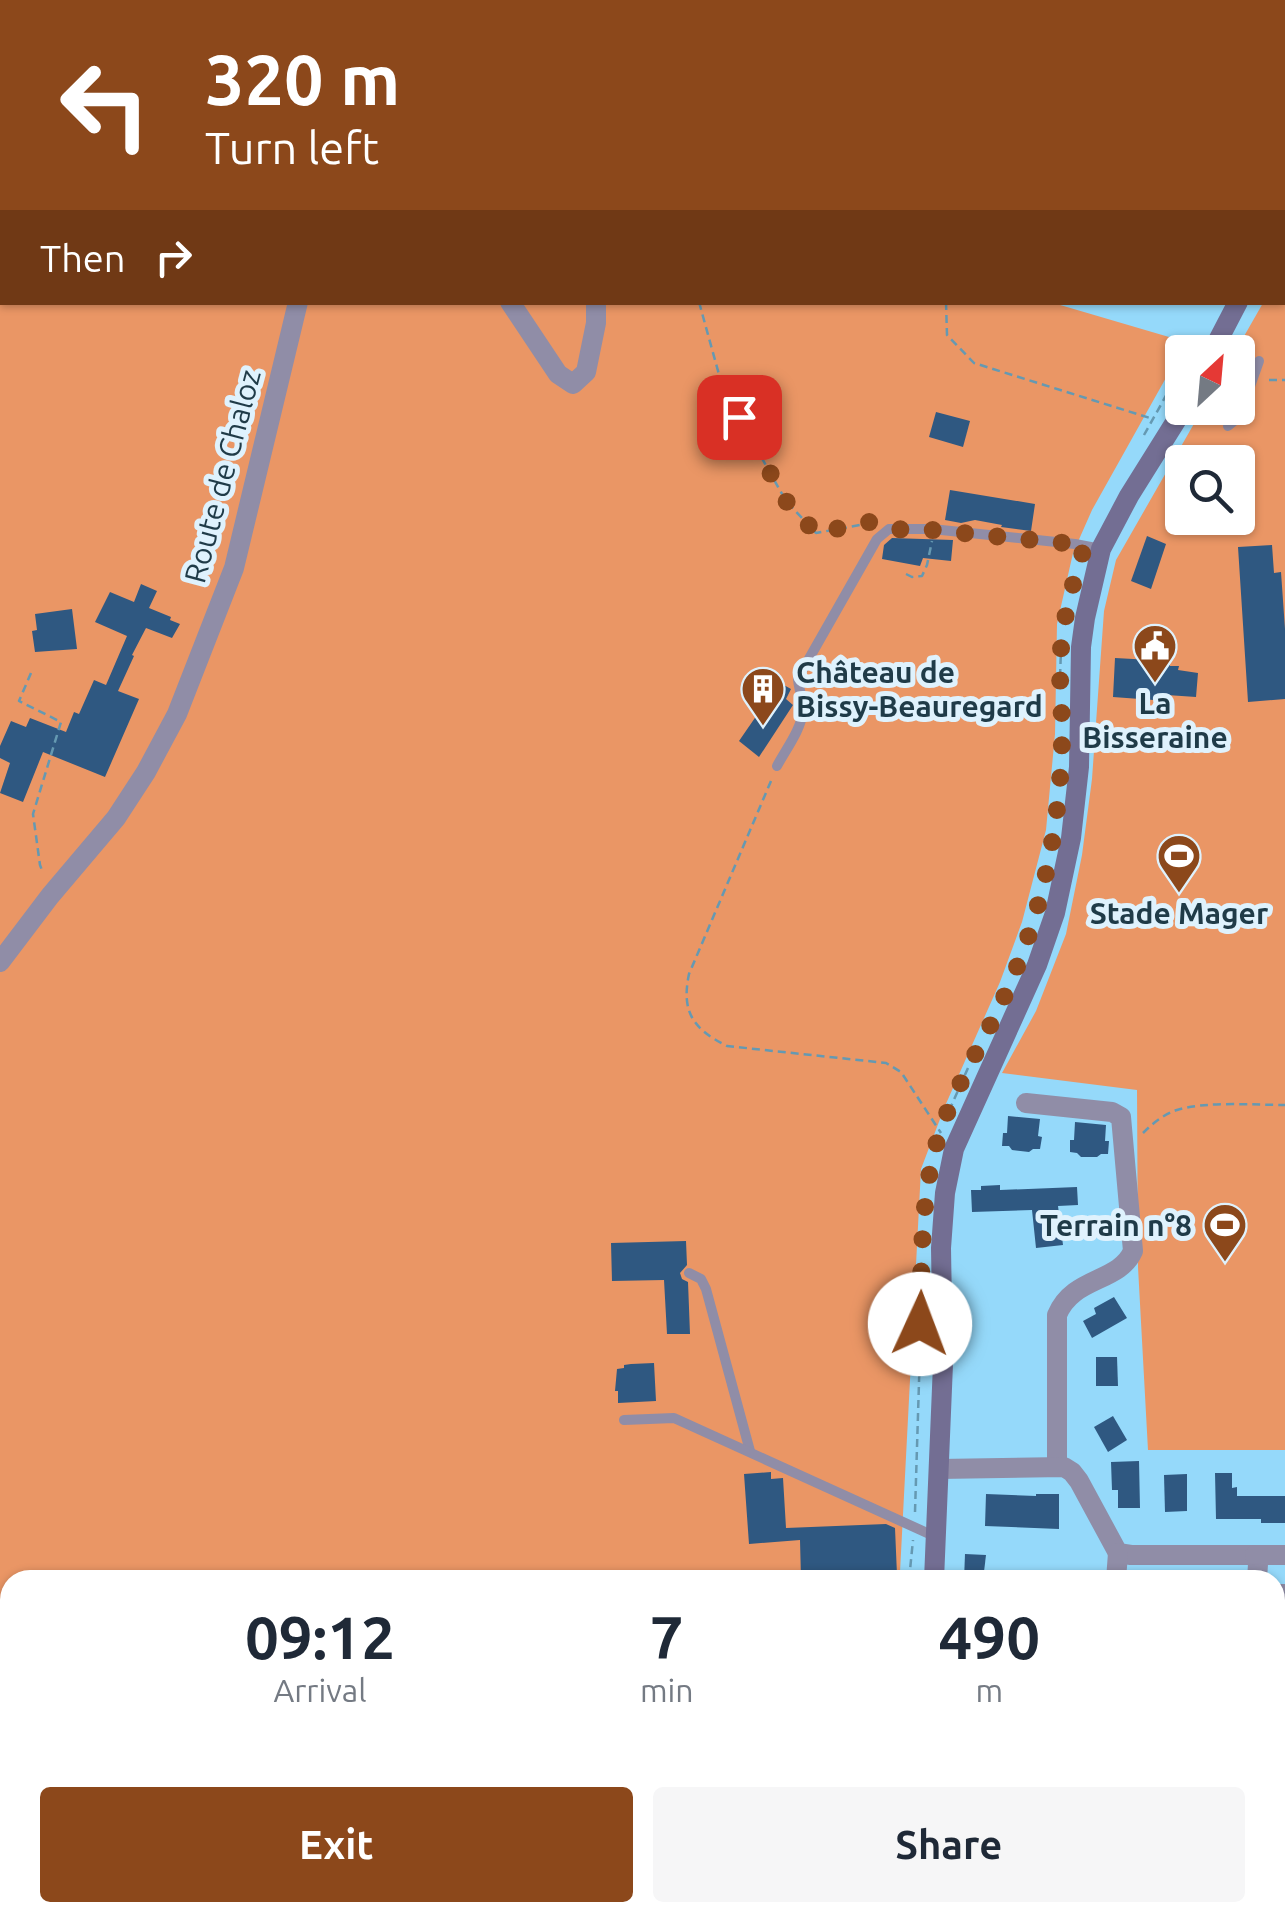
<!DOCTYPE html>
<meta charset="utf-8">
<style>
body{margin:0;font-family:Ubuntu,sans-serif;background:#f6f6f7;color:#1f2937;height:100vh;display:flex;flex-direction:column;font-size:38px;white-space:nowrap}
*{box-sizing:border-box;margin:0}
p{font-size:32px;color:#747a83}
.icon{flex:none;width:55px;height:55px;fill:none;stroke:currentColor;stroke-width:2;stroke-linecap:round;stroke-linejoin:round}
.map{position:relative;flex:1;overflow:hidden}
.panel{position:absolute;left:0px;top:1570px;width:1285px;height:352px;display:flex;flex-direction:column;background:#fff;border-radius:30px 30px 0 0;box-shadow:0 2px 8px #0004}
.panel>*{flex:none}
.hud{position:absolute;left:0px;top:0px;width:1285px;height:305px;box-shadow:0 2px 8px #0004;background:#8c481b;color:#fff;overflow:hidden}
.needle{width:65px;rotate:26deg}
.fabs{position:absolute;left:1165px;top:335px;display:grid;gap:20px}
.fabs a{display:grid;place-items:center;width:90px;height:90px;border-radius:10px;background:#fff;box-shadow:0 2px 8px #0004;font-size:50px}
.pin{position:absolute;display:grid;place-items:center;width:85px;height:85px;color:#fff;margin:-42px;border-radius:20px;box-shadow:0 5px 15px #0006}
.me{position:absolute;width:110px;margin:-55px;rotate:2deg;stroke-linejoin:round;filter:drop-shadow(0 0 8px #0008)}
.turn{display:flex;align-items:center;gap:35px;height:210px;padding:0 40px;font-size:45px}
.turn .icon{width:130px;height:130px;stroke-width:2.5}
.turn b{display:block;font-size:70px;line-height:85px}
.then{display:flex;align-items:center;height:95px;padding:0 40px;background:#0003;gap:20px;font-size:38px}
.eta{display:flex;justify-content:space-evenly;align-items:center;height:170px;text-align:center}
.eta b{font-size:60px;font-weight:700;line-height:70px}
.button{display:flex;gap:20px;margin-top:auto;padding:20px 40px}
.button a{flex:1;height:115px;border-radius:10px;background:#8c481b;color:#fff;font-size:40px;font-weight:700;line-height:115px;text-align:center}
.button a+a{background:#f6f6f7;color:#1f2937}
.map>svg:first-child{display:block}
</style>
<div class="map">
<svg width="1285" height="1922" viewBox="0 0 1285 1922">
<rect width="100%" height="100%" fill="#95d9fa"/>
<g fill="#ea9665" fill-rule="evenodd">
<polygon points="0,0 680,0 680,2 2,2 2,302 1050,302 1186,342 1092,510 1073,553 1057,624 1055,734 1046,830 1022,922 1000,982 945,1106 921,1169 900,1572 585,1580 10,1580 10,1912 252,1912 262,1922 0,1922"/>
<path d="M 1285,264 L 1285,1450 L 1148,1450 L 1138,1267 L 1137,1090 L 1002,1073 L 1036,1011 L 1066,934 L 1082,855 L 1092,779 L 1104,611 L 1116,560 L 1203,408 L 1238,408 L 1238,352 L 1235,352 L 1263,303 L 1282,302 L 1283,269 ZM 1182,462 L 1238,462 L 1238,518 L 1182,518 Z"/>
</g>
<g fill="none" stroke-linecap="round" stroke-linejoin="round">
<g stroke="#d767a0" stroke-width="5">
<polyline points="0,1902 10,1903"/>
<polyline points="50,1912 89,1922"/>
</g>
</g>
<g fill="#2f5881">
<polygon points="936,412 970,421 963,447 929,437"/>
<polygon points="950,490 1035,504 1031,531 1001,527 1002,525 975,520 961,523 945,520"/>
<polygon points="1147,536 1166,544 1151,589 1131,581"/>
<polygon points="892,538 953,540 951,561 923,558 920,566 882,559 884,545"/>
<polygon points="1272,545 1274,573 1281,572 1285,629 1285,699 1248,702 1238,547"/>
<polygon points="141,584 157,591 149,608 171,617 170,620 180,624 172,638 146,628 132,655 134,656 118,691 139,699 105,777 43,752 23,802 0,793 10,763 0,758 0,746 11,721 26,727 30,718 66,732 74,712 79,714 94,680 106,685 127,636 95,622 110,592 134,602"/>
<polygon points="72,609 77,649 35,652 32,631 37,630 35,614"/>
<polygon points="1115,658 1170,661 1170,666 1179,666 1178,670 1198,673 1196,697 1167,695 1167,701 1113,697"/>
<polygon points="766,675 791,689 786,699 793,705 759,757 739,741 759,712 752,699"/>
<polygon points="1008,1116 1040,1119 1038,1136 1042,1137 1040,1149 1033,1149 1029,1152 1012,1150 1009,1146 1002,1146 1003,1133 1007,1133"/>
<polygon points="1075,1122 1106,1125 1105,1141 1109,1141 1108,1154 1101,1154 1097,1157 1081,1157 1077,1153 1070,1152 1070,1140 1074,1140"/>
<polygon points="1000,1185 1000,1190 1077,1187 1078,1205 1058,1206 1063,1245 1036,1248 1032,1210 972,1212 971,1190 981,1190 981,1186"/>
<polygon points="686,1241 687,1265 680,1273 682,1279 688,1282 690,1334 667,1334 664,1280 612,1281 611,1243"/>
<polygon points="1114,1297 1127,1318 1092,1338 1083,1321 1096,1314 1094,1308"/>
<polygon points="1096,1357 1117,1357 1118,1386 1096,1386"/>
<polygon points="654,1363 656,1401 618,1403 618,1391 615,1391 617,1369 624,1368 624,1365 631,1364"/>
<polygon points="1113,1416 1127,1440 1108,1452 1094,1427"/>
<polygon points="1139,1461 1140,1508 1118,1508 1118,1490 1112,1490 1111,1462"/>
<polygon points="771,1472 771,1479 783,1478 786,1528 886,1524 895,1528 897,1575 801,1579 800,1540 749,1544 744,1474"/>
<polygon points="1215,1473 1232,1473 1232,1488 1237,1487 1237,1496 1285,1496 1285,1523 1261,1523 1261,1519 1216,1519"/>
<polygon points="1187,1474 1187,1511 1165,1512 1164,1475"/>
<polygon points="986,1494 1036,1496 1036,1494 1059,1494 1059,1529 985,1526"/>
<polygon points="965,1554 986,1555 983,1580 964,1580"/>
</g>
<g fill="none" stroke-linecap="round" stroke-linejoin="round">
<g stroke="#6599b2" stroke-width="2.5" stroke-dasharray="8 5" stroke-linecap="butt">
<polyline points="959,0 959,2"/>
<polyline points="537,2 560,1"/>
<polyline points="641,2 641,0"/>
<polyline points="1282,187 1285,182"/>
<polyline points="699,302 723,389 786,501 816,533 871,523"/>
<polyline points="946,302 947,335 974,363 1153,419"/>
<polyline points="1269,380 1285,380"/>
<polyline points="1144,435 1182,367"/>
<polyline points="906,574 912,577 922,576 927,565 932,541"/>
<polyline points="31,673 19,701 61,722 33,814 40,865 43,873"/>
<polyline points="1060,677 1061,650"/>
<path d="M 771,781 L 689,974 C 681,1012 693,1029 727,1046 L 886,1063 L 901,1072 L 941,1133"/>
<polyline points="949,1111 968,1068"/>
<path d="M 1143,1133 C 1152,1124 1164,1114 1177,1110 C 1206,1101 1254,1105 1285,1105"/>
<polyline points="915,1512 922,1285"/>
<polyline points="909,1580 913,1540"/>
<polyline points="0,1895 10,1897"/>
<polyline points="77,1912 117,1922"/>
</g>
<g stroke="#908da7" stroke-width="10">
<polyline points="703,0 703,2"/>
<polyline points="935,0 935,2"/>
<polyline points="809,2 809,0"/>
<polyline points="822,2 822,0"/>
<polyline points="839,2 839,0"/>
<polyline points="854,2 854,0"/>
<polyline points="869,2 870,0"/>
<polyline points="1228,426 1239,417 1259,361"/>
<path d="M 777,766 C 786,749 801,730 803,711 C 804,701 798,688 798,678 L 877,539 L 889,529 L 932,529 L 1075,544 L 1101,549"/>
<polyline points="689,1273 701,1279 706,1289 750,1451"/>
<polyline points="624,1420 674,1418 936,1537"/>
</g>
<g stroke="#908da7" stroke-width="20">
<polyline points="578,0 582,2"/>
<polyline points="510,302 558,374 573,384 586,372 596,323 596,302"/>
<polyline points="0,962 50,896 116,818 146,772 177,714 234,568 298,302"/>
<path d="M 1026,1103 L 1112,1112 L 1121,1117 L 1133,1251 C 1119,1283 1073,1276 1057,1315 L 1057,1467"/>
<polyline points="939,1469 1064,1467 1072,1472 1079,1481 1118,1553 1131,1555 1255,1555 1258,1564 1257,1580"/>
<polyline points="1255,1555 1285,1555"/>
<polyline points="1116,1580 1118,1553"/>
<polyline points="1275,1594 1285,1594"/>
<polyline points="1275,1874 1278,1887 1285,1900"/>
<polyline points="560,1912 569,1922"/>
<polyline points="718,1912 740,1919 902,1912"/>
<polyline points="1141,1912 1141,1913"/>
<polyline points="414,1922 414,1912"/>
<polyline points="612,1922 620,1912"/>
<polyline points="1030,1922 1030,1912"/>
</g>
<g stroke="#736e93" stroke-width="20">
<polyline points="1282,221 1285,217"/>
<polyline points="1212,352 1238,302"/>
<polyline points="934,1580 943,1364 941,1248 945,1193 954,1149 1037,965 1055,913 1071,838 1079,767 1081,647 1085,618 1101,549 1129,496 1184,408"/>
<polyline points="916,1922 916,1912"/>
</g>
</g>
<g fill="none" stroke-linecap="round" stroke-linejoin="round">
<path stroke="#8c481b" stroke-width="18" stroke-dasharray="0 32.4" d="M 739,417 L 786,501 L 816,533 L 869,522 L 889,529 L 932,530 L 1085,545 C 1074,579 1064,613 1061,649 C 1058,679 1063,710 1062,740 C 1061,790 1054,842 1042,890 C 1031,934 1014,978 994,1018 C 975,1056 952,1095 939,1135 C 920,1196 922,1261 920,1324"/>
</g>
<defs>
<symbol id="civic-pin" viewBox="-11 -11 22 30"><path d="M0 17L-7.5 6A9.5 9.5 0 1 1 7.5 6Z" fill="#8c481b" stroke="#dff2fd"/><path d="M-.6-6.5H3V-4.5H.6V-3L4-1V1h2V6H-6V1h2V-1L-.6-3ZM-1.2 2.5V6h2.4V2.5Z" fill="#fff"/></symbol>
<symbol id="building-pin" viewBox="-11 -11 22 30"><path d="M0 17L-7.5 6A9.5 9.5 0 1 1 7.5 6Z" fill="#8c481b" stroke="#dff2fd"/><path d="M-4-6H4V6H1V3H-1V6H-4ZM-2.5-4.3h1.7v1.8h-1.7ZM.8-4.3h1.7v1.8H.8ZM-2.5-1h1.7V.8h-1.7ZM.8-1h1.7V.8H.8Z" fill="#fff"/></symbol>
<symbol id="stadium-pin" viewBox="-11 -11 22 30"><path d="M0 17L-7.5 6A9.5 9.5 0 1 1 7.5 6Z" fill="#8c481b" stroke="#dff2fd"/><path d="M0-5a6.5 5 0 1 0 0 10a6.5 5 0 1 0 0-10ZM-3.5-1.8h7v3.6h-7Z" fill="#fff"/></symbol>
</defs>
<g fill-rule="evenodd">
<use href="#civic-pin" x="1130" y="621" width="50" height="68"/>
<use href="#building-pin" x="738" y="664" width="50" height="68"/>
<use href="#stadium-pin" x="1154" y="831" width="50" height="68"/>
<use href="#stadium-pin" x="1200" y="1200" width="50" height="68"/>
</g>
<g text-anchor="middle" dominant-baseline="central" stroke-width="10" stroke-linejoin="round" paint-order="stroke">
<g font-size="30" fill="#1f3b48" stroke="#dff2fd">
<text transform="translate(222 476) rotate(-75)">Route de Chaloz</text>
</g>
<g font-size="30" font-weight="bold" fill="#1f3b48" stroke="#dff2fd">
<text x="796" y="672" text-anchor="start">Château de<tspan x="796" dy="34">Bissy-Beauregard</tspan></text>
<text x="1155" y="703">La<tspan x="1155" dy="34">Bisseraine</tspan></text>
<text x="1179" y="913">Stade Mager</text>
<text x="1192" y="1225" text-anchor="end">Terrain n°8</text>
</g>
</g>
</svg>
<div class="fabs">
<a><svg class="needle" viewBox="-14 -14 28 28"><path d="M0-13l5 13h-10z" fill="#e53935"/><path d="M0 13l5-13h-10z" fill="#747a83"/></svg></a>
<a><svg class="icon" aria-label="search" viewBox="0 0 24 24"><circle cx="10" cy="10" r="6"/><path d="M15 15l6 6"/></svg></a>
</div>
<div class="pin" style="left:739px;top:417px;background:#d93025"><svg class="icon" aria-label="arrive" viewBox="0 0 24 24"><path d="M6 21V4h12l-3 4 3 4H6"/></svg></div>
<svg class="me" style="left:920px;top:1324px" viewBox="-20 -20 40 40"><circle r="19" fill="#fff"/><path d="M0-13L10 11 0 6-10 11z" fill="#8c481b"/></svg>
<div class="hud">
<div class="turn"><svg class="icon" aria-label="left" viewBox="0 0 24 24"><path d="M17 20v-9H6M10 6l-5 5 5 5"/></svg><div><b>320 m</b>Turn left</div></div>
<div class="then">Then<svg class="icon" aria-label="right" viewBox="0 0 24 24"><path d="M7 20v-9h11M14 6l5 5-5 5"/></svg></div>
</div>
<section class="panel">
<div class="eta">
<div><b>09:12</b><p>Arrival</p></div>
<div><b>7</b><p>min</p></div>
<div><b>490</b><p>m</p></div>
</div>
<div class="button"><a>Exit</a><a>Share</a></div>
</section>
</div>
